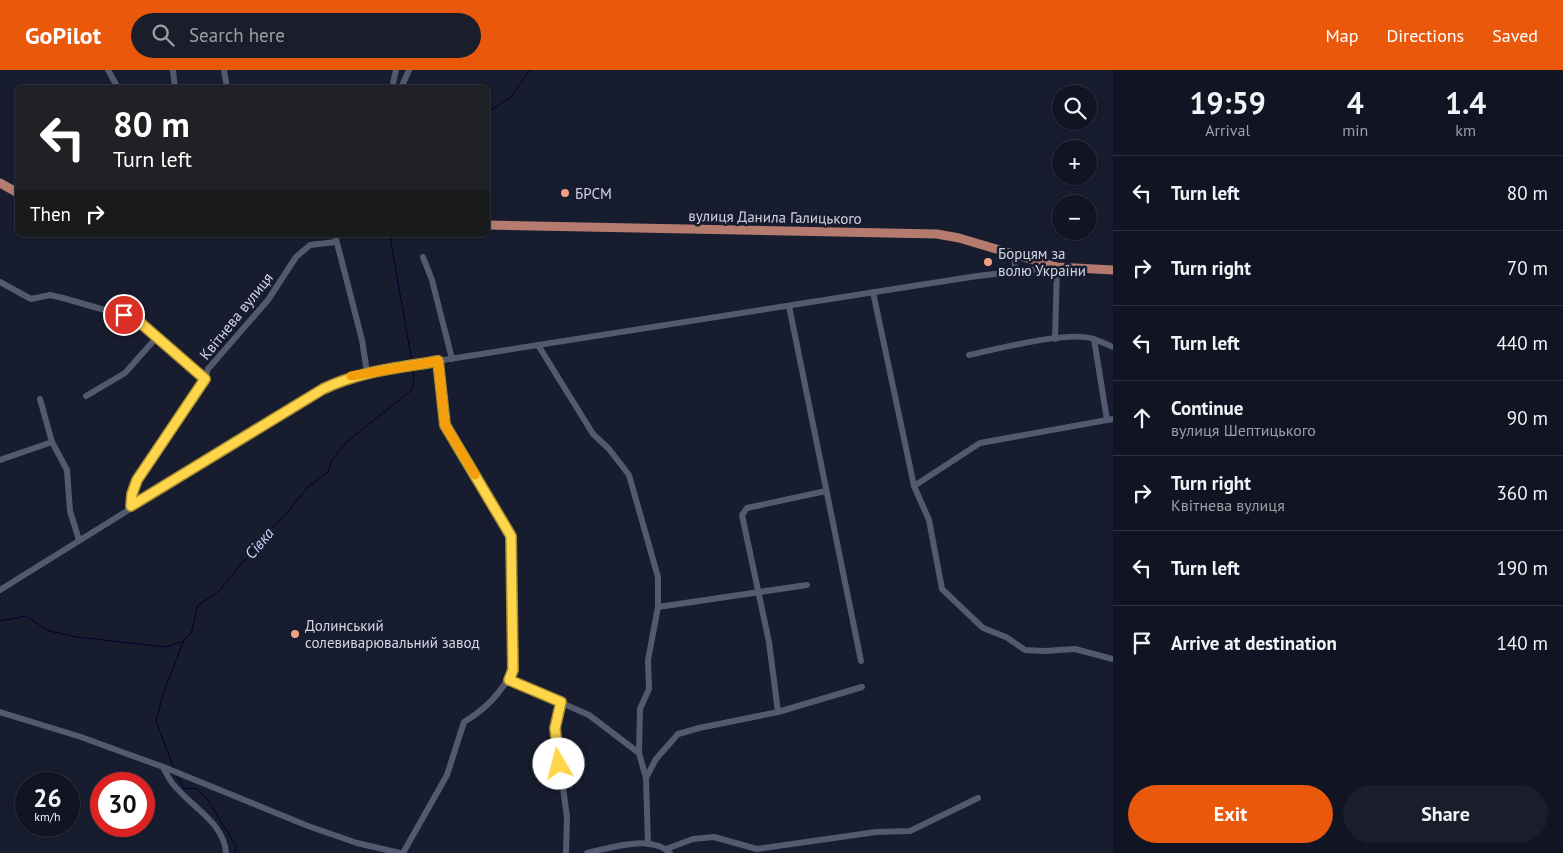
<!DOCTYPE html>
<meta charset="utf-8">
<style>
body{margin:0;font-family:"PT Sans",sans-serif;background:#1a1e2b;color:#f1f3f6;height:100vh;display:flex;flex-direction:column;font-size:19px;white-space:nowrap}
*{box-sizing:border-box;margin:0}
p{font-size:16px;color:#9c9fa6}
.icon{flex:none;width:28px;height:28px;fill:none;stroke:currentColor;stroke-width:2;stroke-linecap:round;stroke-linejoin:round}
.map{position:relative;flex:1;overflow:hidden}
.sheet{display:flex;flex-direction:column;background:#111523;width:450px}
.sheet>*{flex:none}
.banner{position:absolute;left:15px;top:15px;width:475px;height:152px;border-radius:8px;box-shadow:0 1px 4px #0004,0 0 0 1px #303441;background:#202124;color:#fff;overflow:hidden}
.controls{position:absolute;left:1052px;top:15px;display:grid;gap:10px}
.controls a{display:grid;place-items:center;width:45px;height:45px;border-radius:50%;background:#111523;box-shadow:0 1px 4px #0004,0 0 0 1px #303441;font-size:25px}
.speed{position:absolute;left:15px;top:702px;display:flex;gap:10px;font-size:25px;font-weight:700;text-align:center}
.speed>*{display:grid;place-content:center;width:65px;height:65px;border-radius:50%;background:#111523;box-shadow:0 1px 4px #0004,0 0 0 1px #303441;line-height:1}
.speed small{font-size:12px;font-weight:400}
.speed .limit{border:8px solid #d22;background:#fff;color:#111}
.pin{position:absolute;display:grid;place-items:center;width:42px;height:42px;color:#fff;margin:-21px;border:2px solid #fff;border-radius:50%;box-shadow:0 1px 5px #0007}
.me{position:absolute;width:55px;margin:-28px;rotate:352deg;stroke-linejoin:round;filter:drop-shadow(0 0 4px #0008)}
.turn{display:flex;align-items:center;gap:18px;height:105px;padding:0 15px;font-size:22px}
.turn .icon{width:65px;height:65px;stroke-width:2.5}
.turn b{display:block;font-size:35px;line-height:42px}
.then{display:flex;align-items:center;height:48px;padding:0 15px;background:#0003;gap:10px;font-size:19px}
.eta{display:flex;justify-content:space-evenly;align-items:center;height:85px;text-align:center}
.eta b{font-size:30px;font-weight:600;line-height:35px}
.primary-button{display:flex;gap:10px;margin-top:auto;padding:10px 15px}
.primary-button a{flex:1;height:58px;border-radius:30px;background:#ea580c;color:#fff;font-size:20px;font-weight:600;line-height:58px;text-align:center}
.primary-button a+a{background:#1a1e2b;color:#f1f3f6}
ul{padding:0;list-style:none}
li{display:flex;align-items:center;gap:15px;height:75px;padding:0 15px;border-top:1px solid #303441}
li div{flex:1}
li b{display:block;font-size:19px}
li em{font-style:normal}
header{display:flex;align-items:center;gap:30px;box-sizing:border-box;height:70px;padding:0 25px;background:#ea580c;color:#fff}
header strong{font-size:24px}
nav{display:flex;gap:28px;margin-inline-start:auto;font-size:18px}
.search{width:350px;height:45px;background:#1a1e2b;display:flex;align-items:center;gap:12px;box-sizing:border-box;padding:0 18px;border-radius:28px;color:#9c9fa6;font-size:19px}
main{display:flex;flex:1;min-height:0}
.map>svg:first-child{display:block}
</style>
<header>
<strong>GoPilot</strong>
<div class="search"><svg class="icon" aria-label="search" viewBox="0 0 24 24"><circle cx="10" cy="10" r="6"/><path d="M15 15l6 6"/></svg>Search here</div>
<nav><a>Map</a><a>Directions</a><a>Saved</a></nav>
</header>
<main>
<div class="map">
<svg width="1113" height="783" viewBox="0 0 1113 783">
<rect width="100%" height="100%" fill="#171c2f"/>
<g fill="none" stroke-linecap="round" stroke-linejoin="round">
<g stroke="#03002f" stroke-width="1">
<polyline points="488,42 510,28 530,0"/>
<polyline points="392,165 391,172 412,292"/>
<polyline points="0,551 26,546 49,561 77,567 165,577 184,571"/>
<polyline points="174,699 156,651 164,621 184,570 191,564 198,535 219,521 274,455 283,448 308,417 328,402 332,390 345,373 412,320 414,307 413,298"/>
<polyline points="176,705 184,718 197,719 207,729 236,776 235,783"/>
</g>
<g stroke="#535a70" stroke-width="6">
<polyline points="108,0 118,18"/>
<polyline points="173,0 175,18"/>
<polyline points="224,0 227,18"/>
<polyline points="392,18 396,0"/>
<polyline points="401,18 409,0"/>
<polyline points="335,165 362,270 367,302"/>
<polyline points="423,187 432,210 452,289"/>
<polyline points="1010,202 1015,198 1014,184"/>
<polyline points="0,212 31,229 50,225 63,228 136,249 205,309"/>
<polyline points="873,222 914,416 929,450 942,519 983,558 1006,567 1025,580 1044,581 1075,579 1113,589"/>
<polyline points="789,236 861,591"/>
<polyline points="1094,269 1113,277"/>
<polyline points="538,275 593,364 609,379 629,405 658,507 658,537 648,590 649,619 640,639 639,683 646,708 648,774"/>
<path d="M 969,285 C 998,279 1069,260 1094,269 L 1107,350"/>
<polyline points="86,326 125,303 157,267"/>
<polyline points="40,329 52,372 67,400 70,441 79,470"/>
<polyline points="0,390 52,372"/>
<polyline points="914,416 980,373 1113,349"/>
<polyline points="131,436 132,424 137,410 205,309 208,299 268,230 296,187 310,175 336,172"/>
<polyline points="0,520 323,319 345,308 367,302 977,206 1057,197 1055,269"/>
<polyline points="658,537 807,515"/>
<polyline points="509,610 589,645 639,683"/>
<polyline points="561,632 555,659 567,747 566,783"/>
<polyline points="0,642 81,667 166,698 308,756 357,773 400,783"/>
<polyline points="778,642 769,572 742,445 747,438 826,421"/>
<path d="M 163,697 C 166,703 169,709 173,714 C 190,736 224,752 226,783"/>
<polyline points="646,708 656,689 678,664 699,658 778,642 862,617"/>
<polyline points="666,779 693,769 714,767 757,779 876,762 910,761 978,728"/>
<path d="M 403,783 L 447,705 L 464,652 C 486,639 502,623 513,599 L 511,466 L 445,355 L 438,291"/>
<path d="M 587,783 C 610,778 651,764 670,783"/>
</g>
<g stroke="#b47b6e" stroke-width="9">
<polyline points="0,113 18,123"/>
<polyline points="488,155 937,164 959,168 1057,197 1113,200"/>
</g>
</g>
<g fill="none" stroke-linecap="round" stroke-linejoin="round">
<defs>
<path id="route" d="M 124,245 L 136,249 L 205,309 L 137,410 L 132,424 L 131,436 L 323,319 C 360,301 398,298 438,291 L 445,355 L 511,466 L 513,600 L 509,610 L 561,632 L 555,658 L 559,694"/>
</defs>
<use href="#route" stroke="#a68a30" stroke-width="12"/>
<use href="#route" stroke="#ffd54a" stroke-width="9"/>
<polyline stroke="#f59e0b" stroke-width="9" points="351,306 438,291 445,355 475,405"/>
</g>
<g fill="#f3a082" stroke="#171c2f" stroke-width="2">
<circle cx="565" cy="123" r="5"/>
<circle cx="988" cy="192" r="5"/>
<circle cx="295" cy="564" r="5"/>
</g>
<g text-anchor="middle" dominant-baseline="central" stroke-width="5" stroke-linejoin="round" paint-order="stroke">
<g font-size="15" fill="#d2d6e3" stroke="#171c2f" text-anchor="start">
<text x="575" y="123">БРСМ</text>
<text x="998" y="183">Борцям за<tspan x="998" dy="17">волю України</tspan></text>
<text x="305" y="555">Долинський<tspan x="305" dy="17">солевиварювальний завод</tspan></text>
</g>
<g font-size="15" fill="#d2d6e3" stroke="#171c2f">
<text transform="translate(775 147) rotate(1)">вулиця Данила Галицького</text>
<text transform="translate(236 246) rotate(-51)">Квітнева вулиця</text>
</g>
<g font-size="16" font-style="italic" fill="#cad6fa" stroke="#171c2f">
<text transform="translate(259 473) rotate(-50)">Сівка</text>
</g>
</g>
</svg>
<div class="controls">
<a><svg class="icon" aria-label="search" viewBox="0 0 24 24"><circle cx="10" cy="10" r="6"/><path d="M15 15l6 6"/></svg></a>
<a>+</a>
<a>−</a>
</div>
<div class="speed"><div>26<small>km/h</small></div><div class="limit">30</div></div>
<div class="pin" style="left:124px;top:245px;background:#d93025"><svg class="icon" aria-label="arrive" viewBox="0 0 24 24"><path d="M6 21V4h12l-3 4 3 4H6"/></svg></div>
<svg class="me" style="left:559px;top:694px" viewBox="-20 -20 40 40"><circle r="19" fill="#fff"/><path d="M0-13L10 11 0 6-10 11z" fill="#ffd54a"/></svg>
<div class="banner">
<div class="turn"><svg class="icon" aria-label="left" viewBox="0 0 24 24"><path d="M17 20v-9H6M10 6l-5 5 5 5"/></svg><div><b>80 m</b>Turn left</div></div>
<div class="then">Then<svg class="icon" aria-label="right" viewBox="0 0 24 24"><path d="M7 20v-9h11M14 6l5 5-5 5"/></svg></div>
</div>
</div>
<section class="sheet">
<div class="eta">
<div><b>19:59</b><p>Arrival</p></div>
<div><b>4</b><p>min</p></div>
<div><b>1.4</b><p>km</p></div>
</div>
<ul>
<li><svg class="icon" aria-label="left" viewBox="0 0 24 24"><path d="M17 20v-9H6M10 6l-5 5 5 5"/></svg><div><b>Turn left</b></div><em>80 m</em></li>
<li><svg class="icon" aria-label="right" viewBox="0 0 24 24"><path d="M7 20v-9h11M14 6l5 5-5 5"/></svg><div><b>Turn right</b></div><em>70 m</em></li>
<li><svg class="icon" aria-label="left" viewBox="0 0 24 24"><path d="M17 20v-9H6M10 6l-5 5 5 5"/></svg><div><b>Turn left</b></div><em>440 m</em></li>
<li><svg class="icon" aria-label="ahead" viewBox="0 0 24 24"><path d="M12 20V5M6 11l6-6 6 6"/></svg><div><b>Continue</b><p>вулиця Шептицького</p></div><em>90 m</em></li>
<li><svg class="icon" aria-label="right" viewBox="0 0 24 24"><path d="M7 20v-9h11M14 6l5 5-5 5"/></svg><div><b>Turn right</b><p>Квітнева вулиця</p></div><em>360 m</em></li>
<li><svg class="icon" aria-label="left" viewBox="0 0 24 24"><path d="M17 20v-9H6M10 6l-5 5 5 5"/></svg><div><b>Turn left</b></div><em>190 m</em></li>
<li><svg class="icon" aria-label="arrive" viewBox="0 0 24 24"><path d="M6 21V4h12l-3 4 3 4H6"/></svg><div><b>Arrive at destination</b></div><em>140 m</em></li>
</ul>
<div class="primary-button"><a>Exit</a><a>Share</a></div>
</section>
</main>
